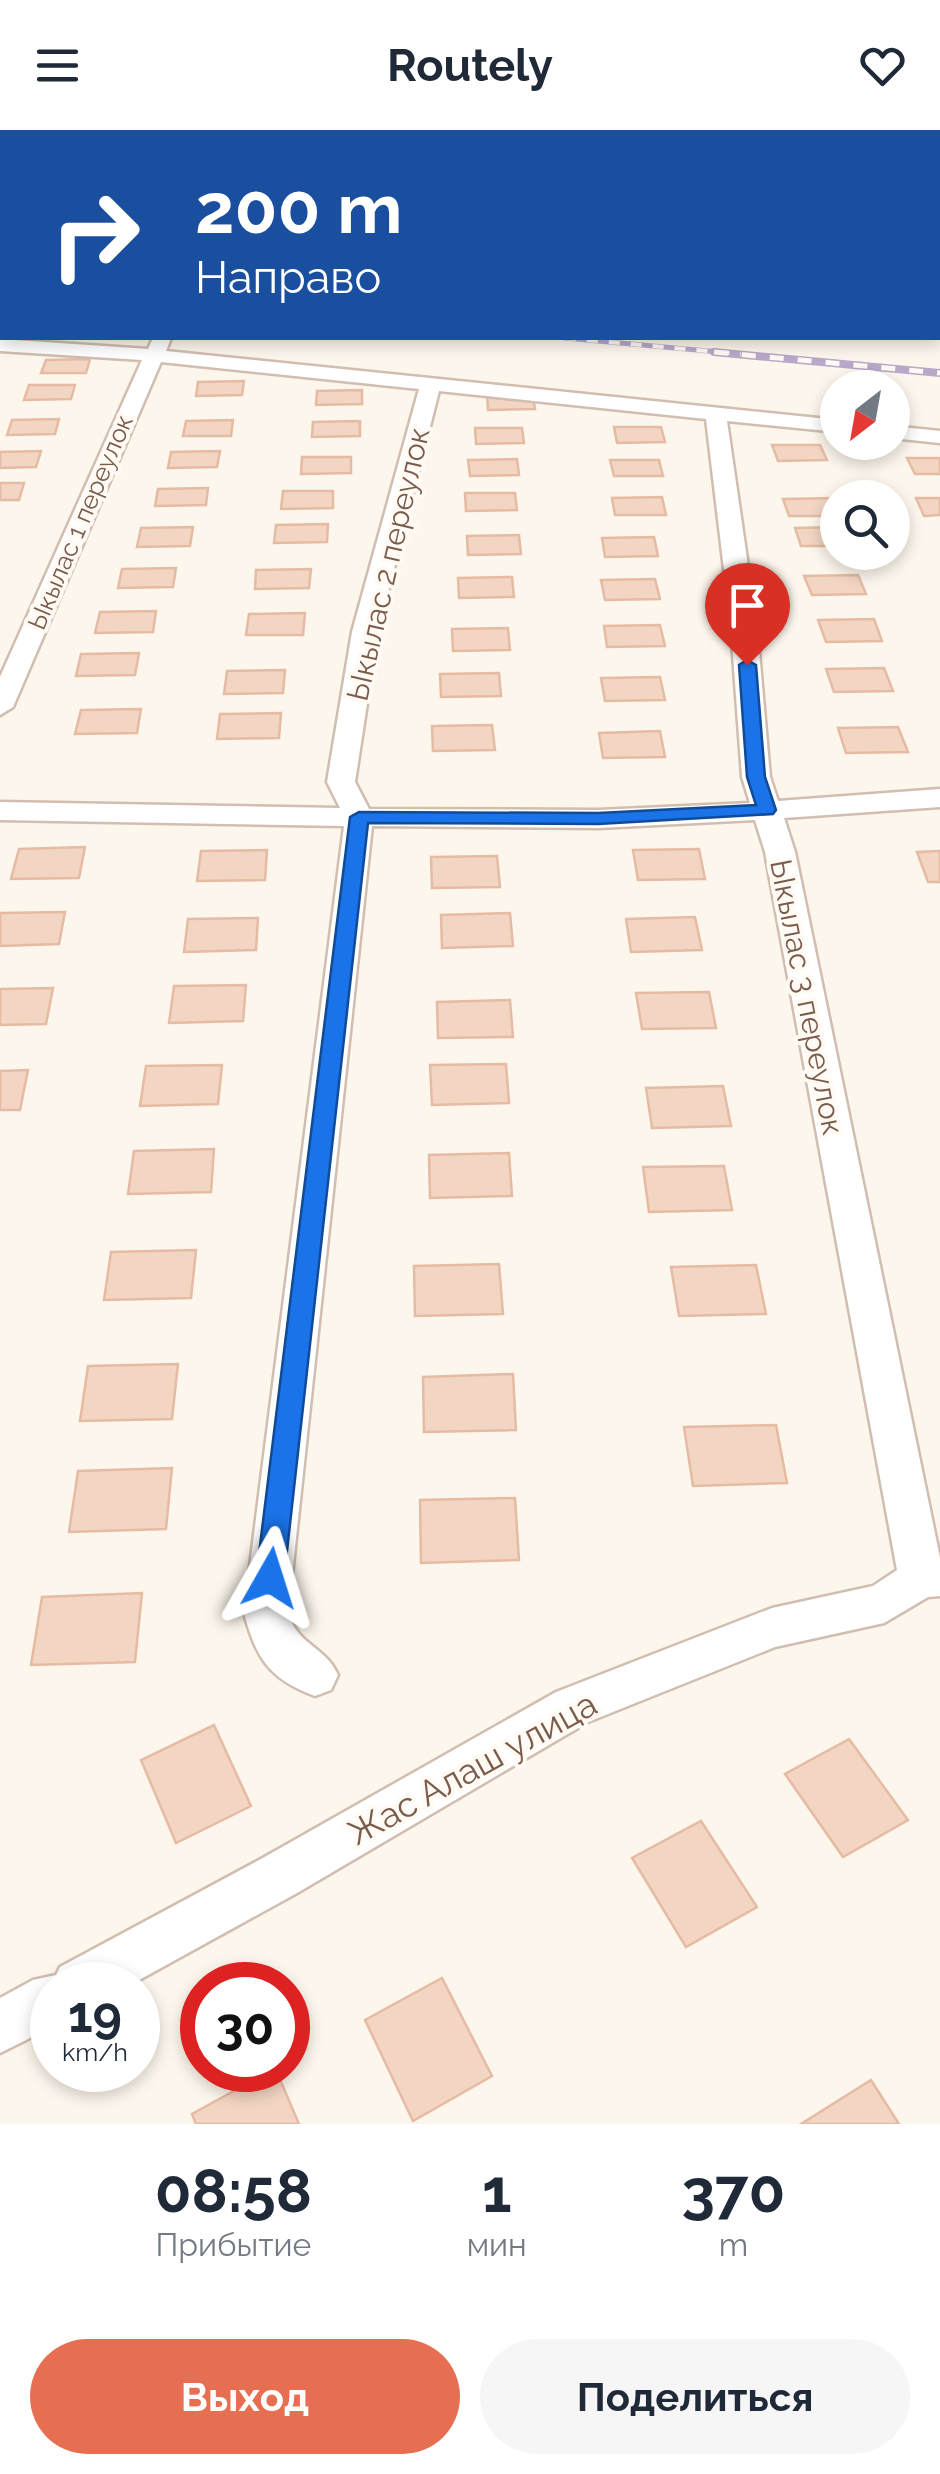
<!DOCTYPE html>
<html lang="ru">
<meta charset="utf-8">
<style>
body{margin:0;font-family:Raleway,sans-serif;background:#f6f6f7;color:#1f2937;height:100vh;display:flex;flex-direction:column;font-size:38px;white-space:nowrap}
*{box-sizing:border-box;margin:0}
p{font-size:32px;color:#747a83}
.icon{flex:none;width:55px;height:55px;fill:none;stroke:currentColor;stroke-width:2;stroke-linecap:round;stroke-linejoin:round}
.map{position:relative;height:1994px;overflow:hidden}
.details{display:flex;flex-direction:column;background:#fff;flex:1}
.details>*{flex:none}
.top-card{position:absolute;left:0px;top:0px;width:940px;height:210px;box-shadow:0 5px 15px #0003;background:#1a4fa0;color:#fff;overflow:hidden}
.needle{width:65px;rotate:211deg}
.buttons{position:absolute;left:820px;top:240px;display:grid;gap:20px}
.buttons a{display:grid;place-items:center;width:90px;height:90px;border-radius:50%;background:#fff;box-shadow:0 5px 15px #0003;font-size:50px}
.speed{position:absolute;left:30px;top:1832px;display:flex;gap:20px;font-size:50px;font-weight:700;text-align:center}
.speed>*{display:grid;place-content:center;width:130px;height:130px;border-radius:50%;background:#fff;box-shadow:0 5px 15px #0003;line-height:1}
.speed small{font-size:25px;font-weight:400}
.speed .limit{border:15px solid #d22;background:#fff;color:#111}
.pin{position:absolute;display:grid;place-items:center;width:85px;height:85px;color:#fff;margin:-102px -42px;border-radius:50% 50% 50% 0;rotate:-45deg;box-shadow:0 0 10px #0007}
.pin .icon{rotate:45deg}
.me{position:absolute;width:110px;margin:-55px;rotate:6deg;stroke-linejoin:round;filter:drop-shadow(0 0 8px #0008)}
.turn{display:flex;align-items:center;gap:35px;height:210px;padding:0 30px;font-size:45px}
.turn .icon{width:130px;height:130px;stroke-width:2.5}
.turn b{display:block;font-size:70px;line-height:85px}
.eta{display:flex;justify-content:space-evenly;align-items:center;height:170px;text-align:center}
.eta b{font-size:60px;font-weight:700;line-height:70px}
.cta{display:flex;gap:20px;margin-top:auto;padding:20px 30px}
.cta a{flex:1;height:115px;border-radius:60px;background:#e76f51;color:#fff;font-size:40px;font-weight:700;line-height:115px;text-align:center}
.cta a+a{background:#f6f6f7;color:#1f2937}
header{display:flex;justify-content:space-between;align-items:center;height:130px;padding:0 30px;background:#fff;font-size:45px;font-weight:700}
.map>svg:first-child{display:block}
</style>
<header><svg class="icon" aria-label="menu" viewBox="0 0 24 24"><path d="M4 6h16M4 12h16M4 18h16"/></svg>Routely<svg class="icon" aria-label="heart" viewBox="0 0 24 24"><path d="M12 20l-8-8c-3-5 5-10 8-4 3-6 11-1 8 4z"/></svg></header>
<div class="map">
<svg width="940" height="1994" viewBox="0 0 940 1994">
<rect width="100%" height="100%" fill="#fdf6ec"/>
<g fill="#f3d5c3" stroke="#e6bba3" stroke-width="2.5">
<polygon points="90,229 86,243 41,243 46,230"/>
<polygon points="244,251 242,265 196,266 198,252"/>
<polygon points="29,255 75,255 71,269 24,270"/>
<polygon points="362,260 362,274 316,275 317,261"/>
<polygon points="487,265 533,265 535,279 488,280"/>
<polygon points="59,289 55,304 7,305 12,290"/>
<polygon points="233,290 231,306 183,306 186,291"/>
<polygon points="360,291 360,306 312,307 313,292"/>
<polygon points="614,297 661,297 665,312 617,313"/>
<polygon points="475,298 522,298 524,313 476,314"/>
<polygon points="772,315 820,315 827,330 778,331"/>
<polygon points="41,321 36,337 0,338 0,322"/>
<polygon points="220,321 217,337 168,338 171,322"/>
<polygon points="302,327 351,327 351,343 301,344"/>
<polygon points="907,328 940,328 940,344 915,344"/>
<polygon points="517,329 519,345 470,346 468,330"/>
<polygon points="610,330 659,330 663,346 614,346"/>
<polygon points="0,353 24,353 19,370 0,370"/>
<polygon points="208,358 206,375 155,376 158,359"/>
<polygon points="283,361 333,361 333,378 281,379"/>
<polygon points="465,363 515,363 517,380 466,381"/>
<polygon points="662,367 666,385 615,385 612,368"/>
<polygon points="834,368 838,386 789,386 783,369"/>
<polygon points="916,368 940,368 940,385 924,386"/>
<polygon points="328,394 327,412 274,413 276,395"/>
<polygon points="193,397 190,416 137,417 141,398"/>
<polygon points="838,397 838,416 801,416 795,398"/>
<polygon points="519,405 521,424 468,425 467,406"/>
<polygon points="654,407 658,426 605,427 602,408"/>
<polygon points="176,438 173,457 118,458 122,439"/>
<polygon points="311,439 309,458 255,459 256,440"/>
<polygon points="858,445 866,464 812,465 804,446"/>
<polygon points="512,447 514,467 459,468 458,448"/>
<polygon points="655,449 660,469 605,470 601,450"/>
<polygon points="156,481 153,502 95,503 100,482"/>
<polygon points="305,483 303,505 246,505 249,484"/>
<polygon points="874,489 882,511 826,512 818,490"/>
<polygon points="660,495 665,516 607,517 604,496"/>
<polygon points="508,498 510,520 453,521 452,499"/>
<polygon points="139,523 135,545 76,546 81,524"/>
<polygon points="884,538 893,561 834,562 826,539"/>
<polygon points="285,540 283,563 224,564 227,541"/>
<polygon points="499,543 501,566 441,567 440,544"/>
<polygon points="660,547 665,570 605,571 601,548"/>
<polygon points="141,579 137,603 75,604 81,580"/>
<polygon points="281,583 279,608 217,609 220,584"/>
<polygon points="492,595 495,620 433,621 432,596"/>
<polygon points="898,597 908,622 846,623 838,598"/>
<polygon points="660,601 665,627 603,628 599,603"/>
<polygon points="85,717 79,748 11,749 19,719"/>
<polygon points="699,719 705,749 638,750 633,720"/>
<polygon points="267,720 265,750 197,751 201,721"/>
<polygon points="940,721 940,752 928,752 917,722"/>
<polygon points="497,726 500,757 432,758 431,727"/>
<polygon points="65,782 59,814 0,816 0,783"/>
<polygon points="510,783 513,816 442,818 441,785"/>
<polygon points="695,787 702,820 631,822 626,789"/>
<polygon points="258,788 256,820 184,822 188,789"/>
<polygon points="246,855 243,891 169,893 174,856"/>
<polygon points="53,858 46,894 0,895 0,859"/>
<polygon points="709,862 716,898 642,899 636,863"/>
<polygon points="510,870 513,907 438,908 437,872"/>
<polygon points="506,934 509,973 432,975 430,935"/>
<polygon points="222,935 218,974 140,976 146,936"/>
<polygon points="28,940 20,980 0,980 0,941"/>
<polygon points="723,956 731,996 652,998 646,958"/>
<polygon points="214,1019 211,1062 128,1064 134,1021"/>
<polygon points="509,1023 512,1066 430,1068 429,1025"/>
<polygon points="724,1036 732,1080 649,1082 643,1037"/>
<polygon points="196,1120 191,1168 104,1170 111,1122"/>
<polygon points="499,1134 503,1184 415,1186 414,1136"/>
<polygon points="756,1135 766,1184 679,1186 671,1137"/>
<polygon points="178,1234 172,1289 80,1291 88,1236"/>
<polygon points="513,1244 516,1300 424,1302 423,1247"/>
<polygon points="776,1295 787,1353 693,1356 684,1297"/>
<polygon points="172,1338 166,1399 69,1402 78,1341"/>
<polygon points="515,1368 519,1430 421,1433 420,1370"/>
<polygon points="142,1463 135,1532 31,1535 42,1467"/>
<polygon points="214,1595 251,1676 176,1713 141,1630"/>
<polygon points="849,1609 908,1690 843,1727 785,1644"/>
<polygon points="701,1691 757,1777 686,1817 632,1728"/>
<polygon points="442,1848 492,1946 413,1991 365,1890"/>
<polygon points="272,1940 276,1940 299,1994 196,1994 192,1984"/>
<polygon points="871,1950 899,1994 801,1994"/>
</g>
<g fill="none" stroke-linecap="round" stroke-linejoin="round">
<defs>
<g id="minor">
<polygon points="165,0 181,0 181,2 166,2"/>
<rect x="938" y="84" width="2" height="10"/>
<rect x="0" y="113" width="2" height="10"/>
<rect x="938" y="193" width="2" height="12"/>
<path d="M 153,208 L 171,208 L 166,221 L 838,290 L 838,302 L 727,291 L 757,498 L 770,647 L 778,671 L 940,659 L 940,677 L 784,688 L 795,722 L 940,1428 L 940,1466 L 928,1467 L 884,1493 L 775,1517 L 588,1592 L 297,1763 L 130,1855 L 52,1855 L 52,1897 L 0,1923 L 0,1868 L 33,1850 L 56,1845 L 60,1837 L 261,1729 L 556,1562 L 772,1478 L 873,1456 L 897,1440 L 765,722 L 755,690 L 599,698 L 372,696 L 288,1483 C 298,1516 325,1516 338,1545 L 331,1560 L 315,1566 C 269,1549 256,1528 244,1483 L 344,696 L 0,690 L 0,672 L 340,678 L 327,652 L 352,502 L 419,259 L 161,232 L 13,577 L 0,585 L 0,547 L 142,230 L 0,221 L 0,209 L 148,219 ZM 439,261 L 706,289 L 731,498 L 742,647 L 750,673 L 599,680 L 369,679 L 355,652 L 378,502 Z"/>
<polygon points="892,296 940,301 940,313 892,308"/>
</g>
</defs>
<use href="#minor" stroke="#d1beb0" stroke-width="5"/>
<use href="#minor" fill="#fff" fill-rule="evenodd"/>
<defs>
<polyline id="rail-far1" points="565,208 741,224"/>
<polyline id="rail" points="714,222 940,243"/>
</defs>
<use href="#rail-far1" stroke="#b9a8c9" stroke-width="5"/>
<use href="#rail" stroke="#b9a8c9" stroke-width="8"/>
<use href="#rail-far1" stroke="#fffaf3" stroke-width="4" stroke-dasharray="11" stroke-linecap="butt"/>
<use href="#rail" stroke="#fffaf3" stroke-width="5" stroke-dasharray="14" stroke-linecap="butt"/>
</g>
<polygon fill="#1a73e8" stroke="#114b97" stroke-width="2.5" points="747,530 756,535 765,647 776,680 773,684 598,694 368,693 284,1448 280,1457 270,1460 260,1457 256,1448 350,687 359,682 598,683 756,675 747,647 739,535"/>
<g text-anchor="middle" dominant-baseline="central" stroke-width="8" stroke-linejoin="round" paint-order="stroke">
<g font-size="25" fill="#7a5c4d" stroke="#fffaf3">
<text transform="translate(80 392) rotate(-67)">Ыкылас 1 переулок</text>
</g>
<g font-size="30" fill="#7a5c4d" stroke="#fffaf3">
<text transform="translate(388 434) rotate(-77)">Ыкылас 2 переулок</text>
<text transform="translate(807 867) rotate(79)">Ыкылас 3 переулок</text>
</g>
<g font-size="35" fill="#7a5c4d" stroke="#fffaf3">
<text transform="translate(472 1638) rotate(-29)">Жас Алаш улица</text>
</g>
</g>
</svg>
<div class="buttons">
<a><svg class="needle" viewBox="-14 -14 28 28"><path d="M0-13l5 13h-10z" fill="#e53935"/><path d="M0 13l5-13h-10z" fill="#747a83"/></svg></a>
<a><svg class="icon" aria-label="search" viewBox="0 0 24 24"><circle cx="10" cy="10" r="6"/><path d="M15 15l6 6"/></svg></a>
</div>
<div class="speed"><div>19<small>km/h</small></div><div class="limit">30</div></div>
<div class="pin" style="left:747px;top:535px;background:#d93025"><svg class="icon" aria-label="arrive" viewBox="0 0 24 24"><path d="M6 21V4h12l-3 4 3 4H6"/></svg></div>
<svg class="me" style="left:270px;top:1448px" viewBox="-20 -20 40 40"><path d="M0-17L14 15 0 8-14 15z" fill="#1a73e8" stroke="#fff" stroke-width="4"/></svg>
<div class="top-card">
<div class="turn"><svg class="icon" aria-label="right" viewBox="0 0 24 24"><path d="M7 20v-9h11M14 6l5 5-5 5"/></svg><div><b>200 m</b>Направо</div></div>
</div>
</div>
<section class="details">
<div class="eta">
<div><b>08:58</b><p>Прибытие</p></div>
<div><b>1</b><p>мин</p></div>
<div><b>370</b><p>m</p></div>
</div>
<div class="cta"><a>Выход</a><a>Поделиться</a></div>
</section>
